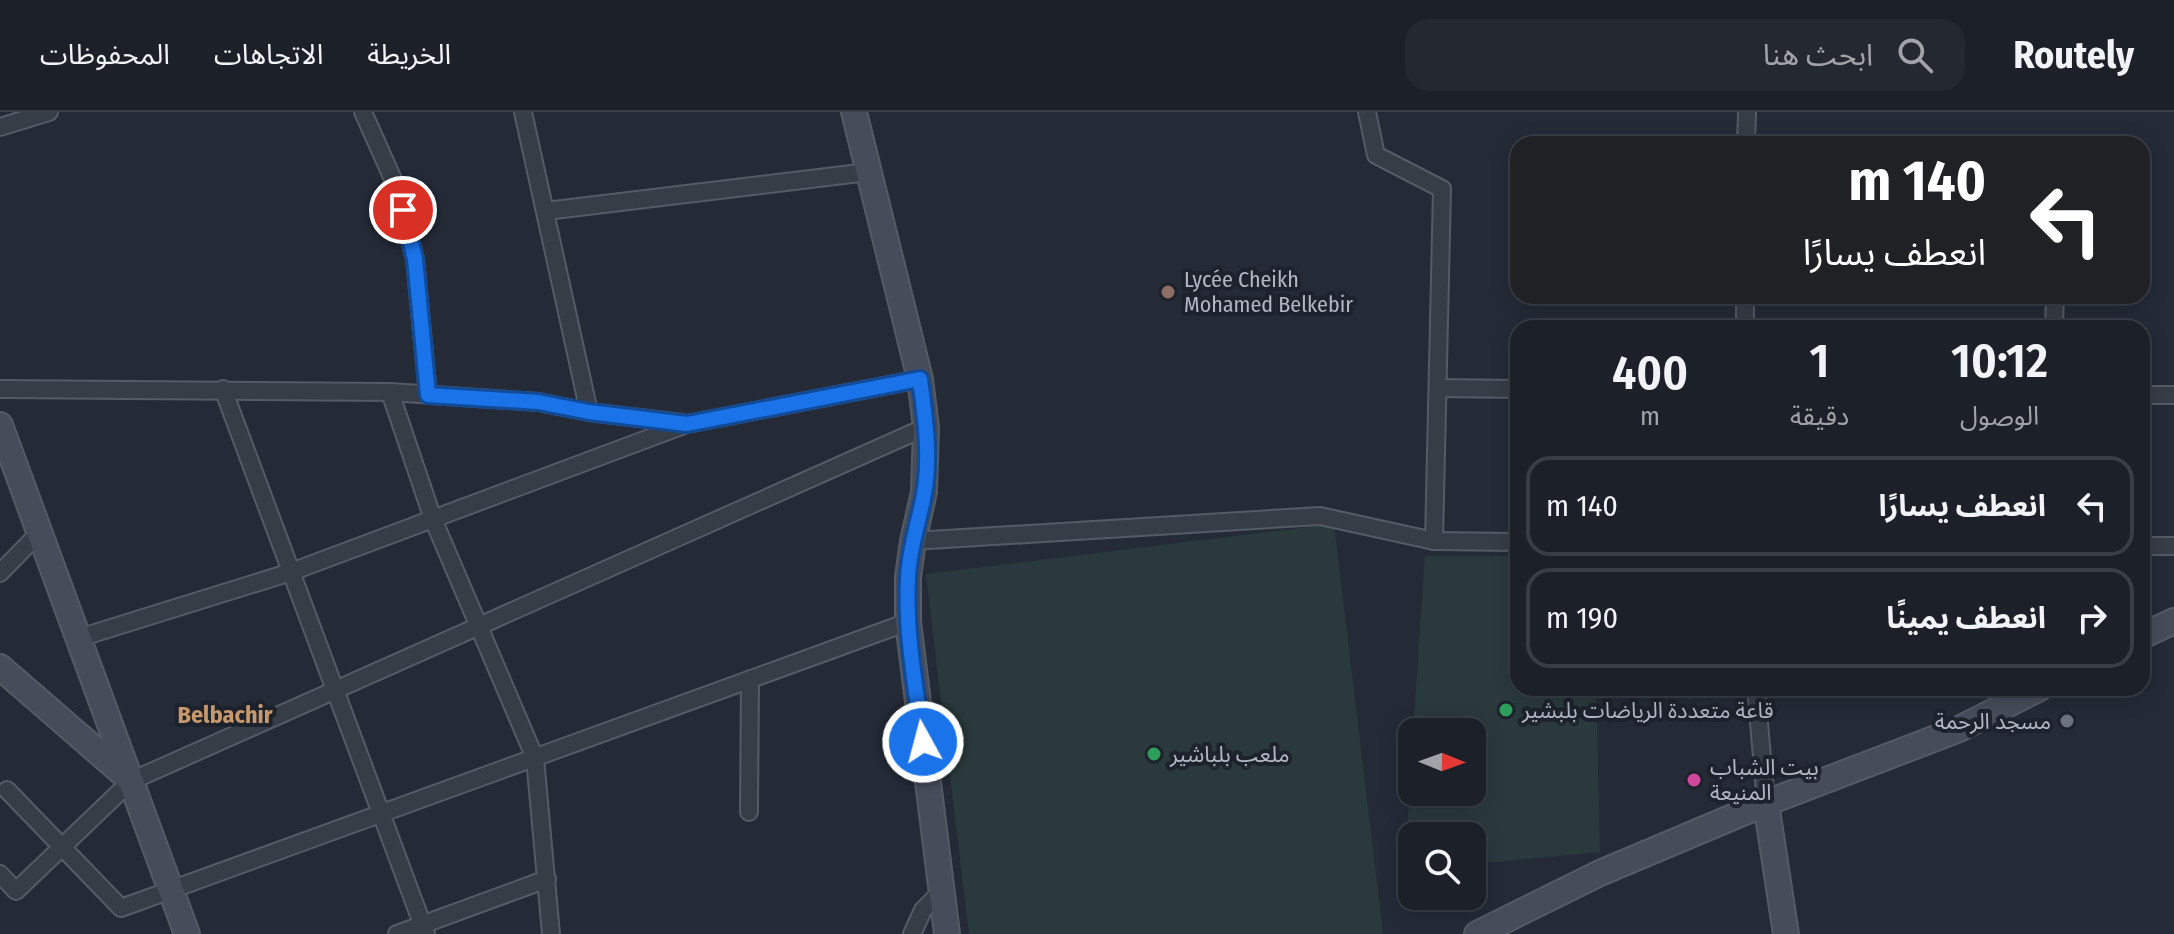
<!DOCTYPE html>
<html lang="ar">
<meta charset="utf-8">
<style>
body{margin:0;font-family:"Fira Sans Condensed","Noto Sans Arabic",sans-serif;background:#242831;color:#f1f3f6;direction:rtl;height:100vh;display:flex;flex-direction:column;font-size:30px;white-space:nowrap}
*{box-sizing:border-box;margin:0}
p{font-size:26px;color:#a0a3a8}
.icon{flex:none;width:44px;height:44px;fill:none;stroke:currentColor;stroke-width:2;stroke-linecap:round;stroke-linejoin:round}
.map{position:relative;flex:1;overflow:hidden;direction:ltr}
.drawer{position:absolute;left:1510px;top:208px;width:640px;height:376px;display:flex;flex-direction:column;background:#1b2029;border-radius:24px;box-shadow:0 4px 20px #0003,0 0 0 2px #393e46;direction:rtl}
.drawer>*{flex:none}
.top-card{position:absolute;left:1510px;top:24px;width:640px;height:168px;border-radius:24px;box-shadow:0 4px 20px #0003,0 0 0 2px #393e46;direction:rtl;background:#202124;color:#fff;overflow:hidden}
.needle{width:52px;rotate:91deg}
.controls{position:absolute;left:1398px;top:606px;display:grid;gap:16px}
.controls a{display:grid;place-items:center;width:88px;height:88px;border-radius:16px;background:#1b2029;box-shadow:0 4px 20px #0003,0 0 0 2px #393e46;font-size:40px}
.pin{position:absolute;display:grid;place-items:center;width:68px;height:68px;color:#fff;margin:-34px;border:4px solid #fff;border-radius:50%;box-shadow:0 2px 8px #0007}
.me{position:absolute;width:88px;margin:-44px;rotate:353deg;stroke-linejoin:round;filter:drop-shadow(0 0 6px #0008)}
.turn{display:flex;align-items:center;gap:28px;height:168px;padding:0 32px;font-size:36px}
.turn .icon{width:104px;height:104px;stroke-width:2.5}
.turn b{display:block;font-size:56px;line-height:68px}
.eta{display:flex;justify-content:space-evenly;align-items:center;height:136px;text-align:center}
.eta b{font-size:48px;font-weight:600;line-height:56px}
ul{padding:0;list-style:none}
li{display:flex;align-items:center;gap:24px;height:100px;margin:0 16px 12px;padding:0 16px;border:4px solid #393e46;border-radius:24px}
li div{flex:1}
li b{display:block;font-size:30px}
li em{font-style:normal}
header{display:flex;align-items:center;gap:48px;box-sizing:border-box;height:112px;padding:0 40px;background:#1b2029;border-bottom:2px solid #393e46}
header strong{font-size:38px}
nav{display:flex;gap:44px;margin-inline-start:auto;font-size:28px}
.search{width:560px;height:72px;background:#242831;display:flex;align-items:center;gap:20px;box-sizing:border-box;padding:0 28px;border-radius:24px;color:#a0a3a8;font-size:30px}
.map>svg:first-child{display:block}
</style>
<header>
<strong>Routely</strong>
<div class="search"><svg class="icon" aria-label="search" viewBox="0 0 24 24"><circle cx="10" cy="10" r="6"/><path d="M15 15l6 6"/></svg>ابحث هنا</div>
<nav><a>الخريطة</a><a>الاتجاهات</a><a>المحفوظات</a></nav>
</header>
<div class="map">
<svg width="2174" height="822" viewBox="0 0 2174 822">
<rect width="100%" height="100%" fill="#242b37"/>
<g fill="#2a3a3c">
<polygon points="1334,412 1383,822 969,822 926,462"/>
<polygon points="1425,444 1518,444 1518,576 1596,576 1600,740 1495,750 1472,750 1472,724 1412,724 1412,748 1405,748 1412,642 1412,680 1472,680 1472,620 1413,620"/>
</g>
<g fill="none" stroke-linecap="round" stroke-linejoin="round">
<defs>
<g id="street">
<polyline points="363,0 396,74 415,147 428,283"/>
<polyline points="523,0 589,300"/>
<polyline points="1367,0 1376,43 1442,77 1434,429"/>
<polyline points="0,15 49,0"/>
<polyline points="1746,32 1747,0"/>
<polyline points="546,99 868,60"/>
<polyline points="1745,216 1745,184"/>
<polyline points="2054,216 2055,184"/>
<polyline points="1438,276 1518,277"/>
<polyline points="0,277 390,280 538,290 589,300 682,311"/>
<polyline points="223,277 426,822"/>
<polyline points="390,280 433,407 535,646 551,822"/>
<polyline points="2142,283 2174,283"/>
<polyline points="913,429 1320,404 1434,429 1518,430"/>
<polyline points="2142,434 2174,434"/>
<polyline points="0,461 40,420"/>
<polyline points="79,526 291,460 687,312 920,267"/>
<polyline points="1756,576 1766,691"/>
<polyline points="7,678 121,796 908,510"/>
<polyline points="749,700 750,567"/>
<polyline points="0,762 16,779 131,669 926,315"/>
<polyline points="397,822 547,767"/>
<polyline points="912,822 923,798 941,780"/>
</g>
<g id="secondary">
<polyline points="854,0 920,267 926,315 924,380 913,429 908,465 908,510 947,822"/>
<polyline points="0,313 187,822"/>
<polyline points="2142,524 2174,509"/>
<polyline points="0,555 128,666"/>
<polyline points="1766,691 1786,822"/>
<polyline points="1477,822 1600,761 1766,691 1957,618 2040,576"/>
</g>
</defs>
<use href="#street" stroke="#555b65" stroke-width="20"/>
<use href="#secondary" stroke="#555b65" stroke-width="28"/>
<use href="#street" stroke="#373d47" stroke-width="16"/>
<use href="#secondary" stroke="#464c5a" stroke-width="24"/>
</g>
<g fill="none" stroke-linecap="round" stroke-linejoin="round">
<defs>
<path id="route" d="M 403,98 L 415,147 L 428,283 L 538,290 L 589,300 L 687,312 L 920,267 C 925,305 931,344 924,382 C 919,410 909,437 908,466 C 905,521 916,576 923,630"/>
</defs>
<use href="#route" stroke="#114b97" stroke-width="20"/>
<use href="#route" stroke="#1a73e8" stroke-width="14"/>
</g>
<circle fill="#8d6e63" stroke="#1d222c" stroke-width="3" cx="1168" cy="180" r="8"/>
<g fill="#2e9e5b" stroke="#1d222c" stroke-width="3">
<circle cx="1506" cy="598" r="8"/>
<circle cx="1154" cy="642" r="8"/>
</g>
<circle fill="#6b7280" stroke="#1d222c" stroke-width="3" cx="2067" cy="609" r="8"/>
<circle fill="#d1479c" stroke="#1d222c" stroke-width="3" cx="1694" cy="668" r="8"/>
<g text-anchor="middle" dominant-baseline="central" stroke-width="8" stroke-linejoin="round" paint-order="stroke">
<g font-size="22" fill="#b2b8c3" stroke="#1d222c" text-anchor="start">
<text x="1184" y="167">Lycée Cheikh<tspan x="1184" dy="25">Mohamed Belkebir</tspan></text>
<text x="1522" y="598">قاعة متعددة الرياضات بلبشير</text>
<text x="2051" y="609" text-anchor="end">مسجد الرحمة</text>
<text x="1170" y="642">ملعب بلباشير</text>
<text x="1710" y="655">بيت الشباب<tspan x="1710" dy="25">المنيعة</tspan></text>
</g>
<g font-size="24" font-weight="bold" fill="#c6986b" stroke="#1d222c">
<text x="225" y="603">Belbachir</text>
</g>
</g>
</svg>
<div class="controls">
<a><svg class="needle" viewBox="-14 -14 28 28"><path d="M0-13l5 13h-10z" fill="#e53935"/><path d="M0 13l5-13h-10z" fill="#a0a3a8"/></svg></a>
<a><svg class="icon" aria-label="search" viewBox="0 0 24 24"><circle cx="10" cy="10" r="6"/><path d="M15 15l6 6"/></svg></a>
</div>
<div class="pin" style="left:403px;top:98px;background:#d93025"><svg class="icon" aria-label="arrive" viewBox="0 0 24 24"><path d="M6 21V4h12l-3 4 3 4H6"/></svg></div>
<svg class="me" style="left:923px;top:630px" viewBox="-20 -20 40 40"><circle r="17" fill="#1a73e8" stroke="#fff" stroke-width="3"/><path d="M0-11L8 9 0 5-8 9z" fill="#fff"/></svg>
<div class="top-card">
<div class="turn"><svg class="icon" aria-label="left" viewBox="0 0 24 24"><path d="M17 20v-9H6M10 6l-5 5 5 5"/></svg><div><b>140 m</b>انعطف يسارًا</div></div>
</div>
<section class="drawer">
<div class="eta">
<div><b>10:12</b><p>الوصول</p></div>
<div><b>1</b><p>دقيقة</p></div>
<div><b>400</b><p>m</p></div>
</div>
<ul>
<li><svg class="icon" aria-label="left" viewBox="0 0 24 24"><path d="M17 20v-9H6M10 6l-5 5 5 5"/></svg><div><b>انعطف يسارًا</b></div><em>140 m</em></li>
<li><svg class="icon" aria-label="right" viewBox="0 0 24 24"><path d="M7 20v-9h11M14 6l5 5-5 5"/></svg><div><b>انعطف يمينًا</b></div><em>190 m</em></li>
</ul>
</section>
</div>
